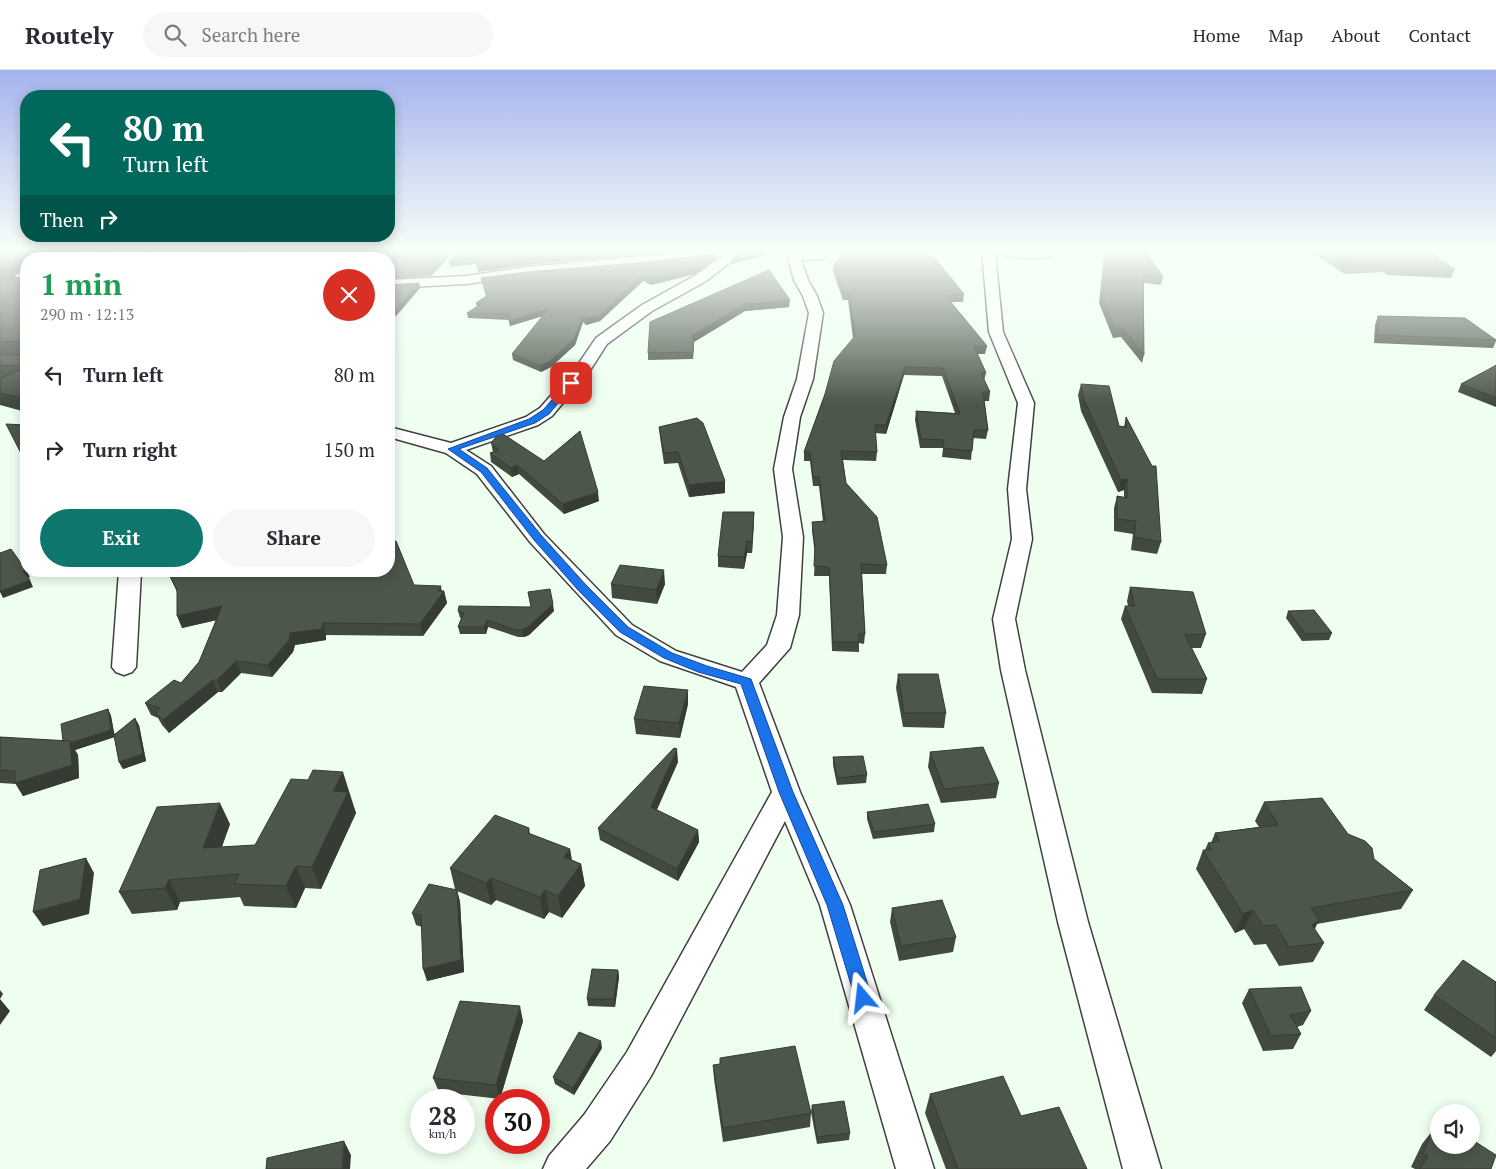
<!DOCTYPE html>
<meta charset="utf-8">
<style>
body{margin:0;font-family:"PT Serif",serif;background:#f7f7f7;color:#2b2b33;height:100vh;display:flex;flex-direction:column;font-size:19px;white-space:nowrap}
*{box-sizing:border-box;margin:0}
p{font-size:16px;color:#7c7c81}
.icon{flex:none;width:28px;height:28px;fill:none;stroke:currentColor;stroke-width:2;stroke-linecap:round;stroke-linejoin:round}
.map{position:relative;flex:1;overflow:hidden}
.details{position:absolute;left:20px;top:182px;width:375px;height:325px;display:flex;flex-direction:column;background:#fff;border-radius:20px;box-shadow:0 2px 12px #0003}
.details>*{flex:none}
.guide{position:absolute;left:20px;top:20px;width:375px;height:152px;border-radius:20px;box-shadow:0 2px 12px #0003;background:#00695c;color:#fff;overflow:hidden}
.fabs{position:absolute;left:1430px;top:1034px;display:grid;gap:10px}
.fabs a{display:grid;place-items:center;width:50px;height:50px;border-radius:50%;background:#fff;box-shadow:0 2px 12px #0003;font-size:25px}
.speed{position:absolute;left:410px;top:1019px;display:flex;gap:10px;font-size:25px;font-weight:700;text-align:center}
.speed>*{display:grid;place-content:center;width:65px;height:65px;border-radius:50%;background:#fff;box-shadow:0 2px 12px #0003;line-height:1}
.speed small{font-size:12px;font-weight:400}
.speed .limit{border:8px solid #d22;background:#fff;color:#111}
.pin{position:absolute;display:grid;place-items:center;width:42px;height:42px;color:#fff;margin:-21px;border-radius:10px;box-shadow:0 2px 8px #0006}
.me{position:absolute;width:55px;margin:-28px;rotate:343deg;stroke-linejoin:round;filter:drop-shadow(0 0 4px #0008)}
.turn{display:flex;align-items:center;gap:18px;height:105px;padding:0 20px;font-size:22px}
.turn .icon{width:65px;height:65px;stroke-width:2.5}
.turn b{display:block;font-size:35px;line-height:42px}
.then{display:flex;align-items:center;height:48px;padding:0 20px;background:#0003;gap:10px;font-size:19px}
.round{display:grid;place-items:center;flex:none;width:52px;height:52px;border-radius:26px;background:#f7f7f7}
.overview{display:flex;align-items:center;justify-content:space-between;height:85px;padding:0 20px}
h1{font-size:30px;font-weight:600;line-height:38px;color:#1e9e55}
.cta{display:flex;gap:10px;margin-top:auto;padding:10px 20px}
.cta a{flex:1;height:58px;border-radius:30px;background:#0f766e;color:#fff;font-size:20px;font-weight:600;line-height:58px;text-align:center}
.cta a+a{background:#f7f7f7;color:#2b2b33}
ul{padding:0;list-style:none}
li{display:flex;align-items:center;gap:15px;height:75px;padding:0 20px}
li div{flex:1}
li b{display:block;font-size:19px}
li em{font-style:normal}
header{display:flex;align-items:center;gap:30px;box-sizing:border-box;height:70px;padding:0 25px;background:#fff;border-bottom:1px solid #e1e1e2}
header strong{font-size:24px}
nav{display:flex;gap:28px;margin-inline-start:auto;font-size:18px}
.search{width:350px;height:45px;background:#f7f7f7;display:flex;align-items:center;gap:12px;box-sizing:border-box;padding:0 18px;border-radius:28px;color:#7c7c81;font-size:19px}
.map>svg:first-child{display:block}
</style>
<header>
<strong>Routely</strong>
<div class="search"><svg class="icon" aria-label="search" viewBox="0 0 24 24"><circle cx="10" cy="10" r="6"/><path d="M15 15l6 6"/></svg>Search here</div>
<nav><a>Home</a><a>Map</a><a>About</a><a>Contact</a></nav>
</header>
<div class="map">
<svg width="1496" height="1099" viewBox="0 0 1496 1099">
<rect width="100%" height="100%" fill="#eefff0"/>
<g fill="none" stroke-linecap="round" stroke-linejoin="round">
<defs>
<g id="minor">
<polygon points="157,180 180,180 178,183 152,189 129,189 131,186"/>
<polygon points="708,180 749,180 747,183 741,184 706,211 652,241 607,274 589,302 552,346 538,355 466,380 491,396 544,464 632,555 676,581 742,602 767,575 777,545 783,467 774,399 784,347 797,309 809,243 803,226 794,210 786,180 798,180 799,183 835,180 822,189 801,190 808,210 817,226 823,243 813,309 800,347 792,399 803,467 799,545 790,578 759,613 800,722 850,835 934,1099 896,1099 820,835 785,751 651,1006 610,1071 586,1099 543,1099 549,1086 584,1045 627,982 772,722 736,617 660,591 616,565 530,472 477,404 446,383 389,367 389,357 451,373 526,347 540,338 577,296 596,268 642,235 696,205 723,186 637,196 527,205 466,214 389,218 389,210 466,206 527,197"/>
<path d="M 982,180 L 1059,180 C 1044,195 1013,187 995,183 L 1003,262 L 1034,333 L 1026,419 L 1032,469 L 1015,549 L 1025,600 L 1088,852 L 1161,1099 L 1123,1099 L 1058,852 L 1001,600 L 993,549 L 1012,469 L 1008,419 L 1018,333 L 989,262 Z"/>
<polygon points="119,501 141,501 136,597 132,602 124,605 116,602 112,597"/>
</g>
</defs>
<use href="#minor" stroke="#404040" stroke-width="3"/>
<use href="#minor" fill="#fff" fill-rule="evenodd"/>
</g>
<g fill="#424a40">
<polygon points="0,180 16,208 26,216 26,342 0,335"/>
<polygon points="849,180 931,180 925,186 964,224 963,232 951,232 987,276 985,284 977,284 986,303 984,311 990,322 989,331 984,331 988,360 986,369 973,368 971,390 942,387 943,378 920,378 915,350 916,341 955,343 942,306 904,305 886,364 875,363 877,382 876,391 843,390 846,413 887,495 886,504 862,504 865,564 864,574 859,573 859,582 832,581 829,506 814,506 815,485 812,461 812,452 823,452 819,416 813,416 810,391 804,391 804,382 825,324 853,268 848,230 843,230 833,201 834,194"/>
<polygon points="1105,180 1145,180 1163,207 1161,215 1144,213 1144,285 1142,293 1121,267 1113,268 1099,233"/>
<polygon points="1308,180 1425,180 1455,199 1451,208 1387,205 1384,202 1345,204"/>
<polygon points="450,186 431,206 389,209 389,194"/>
<polygon points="716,189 695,204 651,215 643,211 600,251 586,255 583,252 575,275 551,297 541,302 513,290 512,284 543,246 510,256 509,250 468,248 467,243 477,237 476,233 486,226 481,208"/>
<polygon points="769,200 789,237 745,241 694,272 693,289 648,290 648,283"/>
<polygon points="419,213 420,218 396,246 389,245 389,215"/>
<polygon points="1378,246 1496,269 1496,271 1493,278 1374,273 1375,255"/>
<polygon points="1496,295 1496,337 1458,322 1461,314"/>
<polygon points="1081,314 1119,356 1124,357 1126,347 1161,472 1157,484 1131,480 1133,464 1114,461 1114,438 1117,426 1124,427 1124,420 1118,422 1081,341 1078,325"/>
<polygon points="659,357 725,423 689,427 678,393 664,394 660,367"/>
<polygon points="491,373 599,431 564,444 519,404 512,407 491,392 490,383 493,382"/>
<polygon points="754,442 752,483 747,483 744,499 718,497 718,486"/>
<polygon points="167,501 264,506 414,515 444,521 447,533 423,566 326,565 326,570 295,575 293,582 272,607 241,603 222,622 218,622 169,663 162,655 158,648 151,645 145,633 181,613 199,592 216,550 182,558 177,522"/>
<polygon points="611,514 665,514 657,534 612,528"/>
<polygon points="1130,517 1206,564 1201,578 1192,578 1207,609 1202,624 1152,623 1121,549 1125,536 1128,536 1127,531"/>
<polygon points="458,541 554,541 529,565 524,567 518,567 488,557 486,564 460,564 458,557 461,548 460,548"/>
<polygon points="1288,541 1332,563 1329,570 1302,571 1286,548"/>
<polygon points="898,604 946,643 944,658 903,657 896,618"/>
<polygon points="688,634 680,668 636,664 634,649"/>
<polygon points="108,639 111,646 114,664 139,655 146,691 123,699 119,692 114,667 75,680 78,685 79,708 23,726 16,714 0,713 0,667 63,671"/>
<polygon points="930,682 999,713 996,728 941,733 928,697"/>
<polygon points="833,687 867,705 866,713 837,715 833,695"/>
<polygon points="678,692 657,740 698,760 699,772 678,811 600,770 598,758"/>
<polygon points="350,723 349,724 356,743 321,819 305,818 296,838 244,836 240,827 180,832 177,840 132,844 119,822 230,754 222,777 255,775"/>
<polygon points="1264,732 1348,764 1374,789 1413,820 1401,839 1317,854 1315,859 1324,873 1313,892 1279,896 1266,874 1254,875 1244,859 1235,863 1196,799 1203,780 1205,780 1208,773 1211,773 1215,763 1259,757 1255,751"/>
<polygon points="867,742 935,754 934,762 873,769 867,749"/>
<polygon points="529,758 530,764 570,779 572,790 581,794 585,816 562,848 549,842 544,849 496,830 491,835 457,821 460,832 464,902 427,911 422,857 416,855 412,843 455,819 450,798"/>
<polygon points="892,838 956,867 953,882 899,891 890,852"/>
<polygon points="618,900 619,907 615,937 588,936 587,929"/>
<polygon points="1496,912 1496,981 1491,987 1424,940 1434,925"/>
<polygon points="1249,919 1311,941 1303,955 1297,957 1301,964 1293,979 1263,981 1242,933"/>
<polygon points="523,951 500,1029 439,1022 433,1008"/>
<polygon points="602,978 574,1025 555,1014 553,1007"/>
<polygon points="713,995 811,1043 810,1057 723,1072 714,1009"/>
<polygon points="930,1024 1021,1046 1087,1099 946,1099 925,1043"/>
<polygon points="812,1035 850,1063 849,1070 817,1074 811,1042"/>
<polygon points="1433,1060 1438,1063 1439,1062 1439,1075 1491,1099 1415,1099 1411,1097 1422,1074"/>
</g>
<g fill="#363c34">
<polygon points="46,180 82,180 59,189 26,189 26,201 15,205 17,209 0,213 0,200 8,194"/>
<polygon points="113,180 117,180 117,189 114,189"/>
<polygon points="239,180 247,180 235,189 226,189"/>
<polygon points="626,180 685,180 527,195 478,202 477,197 526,189"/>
<polygon points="764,180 784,180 732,194 732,188"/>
<polygon points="925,180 931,180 919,193 919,186"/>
<polygon points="449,181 450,186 431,206 430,201"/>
<polygon points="716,184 716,189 695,204 651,215 651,210"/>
<polygon points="475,188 476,194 450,197 449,191"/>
<polygon points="643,205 643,211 600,251 586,255 585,249"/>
<polygon points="419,213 420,218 396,246 395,240"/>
<polygon points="790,230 789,237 745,241 694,272 693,289 693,265 745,234"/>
<polygon points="549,238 549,244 510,256 509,251"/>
<polygon points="583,246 583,252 575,275 551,297 541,302 540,296"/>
<polygon points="905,297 904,305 886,364 886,355"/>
<polygon points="517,395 519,404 512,407 511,398"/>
<polygon points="1127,409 1124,420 1118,422 1121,410"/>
<polygon points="725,411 725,423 689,427 689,415"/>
<polygon points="598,422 599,431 564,444 563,434"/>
<polygon points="754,442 754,454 752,483 752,472"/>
<polygon points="747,471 747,483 744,499 744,487"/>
<polygon points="26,500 30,507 27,508 23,501"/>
<polygon points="664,500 665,514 657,534 656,520"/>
<polygon points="260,501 264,501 265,518 261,506"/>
<polygon points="30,510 33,517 3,528 0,522 0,521"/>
<polygon points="441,516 442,524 444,521 447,533 423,566 420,554"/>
<polygon points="553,534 554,541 529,565 524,567 522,560"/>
<polygon points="222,536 226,548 182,558 177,546"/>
<polygon points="487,550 488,557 486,564 484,557"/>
<polygon points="323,553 326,565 326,570 295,575 293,582 272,607 268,595 290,563"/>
<polygon points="236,591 241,603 222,622 217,610"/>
<polygon points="213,610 218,622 169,663 163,650"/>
<polygon points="688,620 688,634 680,668 679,653"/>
<polygon points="108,639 111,646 115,667 75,680 78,685 79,708 23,726 15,713"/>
<polygon points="135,648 139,655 146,691 123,699 119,692"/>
<polygon points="677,679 678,692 652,749 651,737"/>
<polygon points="343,702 356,743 321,819 312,797 333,721"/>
<polygon points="220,733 230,754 213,800 203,778"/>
<polygon points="698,760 699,772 678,811 677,799"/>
<polygon points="570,779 573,801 564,787"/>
<polygon points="86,788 94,803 89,844 43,856 33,842"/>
<polygon points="581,794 585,816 562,848 558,826"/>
<polygon points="296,796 305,818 296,838 286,816"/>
<polygon points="491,808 496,830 491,835 486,813"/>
<polygon points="169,810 180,832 177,840 165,818"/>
<polygon points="457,820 460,832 464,902 427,911 423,899"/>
<polygon points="545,820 549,842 544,849 540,827"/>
<polygon points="1253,840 1244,859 1235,863 1243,844"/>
<polygon points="1319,850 1309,869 1312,855"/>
<polygon points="618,900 619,907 615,937 614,929"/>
<polygon points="0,920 3,924 0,929 10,941 0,955"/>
<polygon points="520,936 523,951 500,1029 496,1015"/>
<polygon points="601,971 602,978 574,1025 573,1018"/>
<polygon points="344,1071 351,1085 350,1099 342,1099"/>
</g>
<g fill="#4d564a" stroke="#363c34">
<polygon points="0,180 46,180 8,194 11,197 0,200"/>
<polygon points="92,180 113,180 114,189 85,189"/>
<polygon points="196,180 239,180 226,189 193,189"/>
<polygon points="462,180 626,180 526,189 477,197 475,188 449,191"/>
<polygon points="742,180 764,180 732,188"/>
<polygon points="849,180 925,180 919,186 933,186 964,224 945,225 987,276 974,276 986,303 981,303 990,322 983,322 988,360 974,360 972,381 943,378 944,370 921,369 916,341 960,344 943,298 905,297 886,355 875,355 877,382 841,381 846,413 877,447 887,495 861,494 865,564 859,564 859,572 833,572 829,497 814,496 815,476 812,452 825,451 819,407 813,407 810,382 804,382 825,324 834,291 855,266 849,222 844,222 834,194"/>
<polygon points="1105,180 1145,180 1163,207 1143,205 1144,285 1123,259 1115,259 1101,225"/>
<polygon points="1324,180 1425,180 1455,199 1390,196 1387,194 1348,195"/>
<polygon points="419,181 449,181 430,201 389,203 389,194 394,182 418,184"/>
<polygon points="333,182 334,189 257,189 258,185"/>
<polygon points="716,184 695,198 651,210 643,205 600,245 585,249 583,246 574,269 550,291 540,296 512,284 549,238 509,251 509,244 467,243 481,234 476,233 487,226 481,208 527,202 637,193"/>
<polygon points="769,200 790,230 745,234 693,265 693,282 648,283 650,252"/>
<polygon points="19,207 26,216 26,295 0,296 0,285 20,285 22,283 22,273 20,271 0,272 0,212"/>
<polygon points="419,213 395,240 389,240 389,215"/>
<polygon points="1378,246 1465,248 1496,270 1378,265"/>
<polygon points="1496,295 1496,328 1461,314 1493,297"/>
<polygon points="26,297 26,328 24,329 0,323 0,309"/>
<polygon points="1081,314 1109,316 1119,356 1126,357 1126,347 1152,396 1156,396 1161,472 1134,467 1136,451 1117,449 1117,426 1127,428 1127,409 1121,410 1084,330"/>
<polygon points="697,348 703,353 725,411 689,415 678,382 664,383 659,357"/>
<polygon points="6,354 26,355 26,393"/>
<polygon points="580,361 598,422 563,434 517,395 511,398 490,383 499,380 491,373 500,362 544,391"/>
<polygon points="723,442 754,442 752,472 747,471 744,487 718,486"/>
<polygon points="396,471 414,515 441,516 438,521 444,521 420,554 323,553 322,559 290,563 289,570 268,595 236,591 217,610 213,610 163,650 156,643 160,638 145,633 174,610 181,613 199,592 222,536 177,546 177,519 167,501 260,501 261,506 302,501 389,501 389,473"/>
<polygon points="11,479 26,500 23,501 30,510 0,521 0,483"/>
<polygon points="620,495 664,500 656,520 611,514"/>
<polygon points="1130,517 1193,522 1206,564 1185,565 1207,609 1157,609 1125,536 1135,536"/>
<polygon points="550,519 553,534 528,557 522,560 516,560 487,550 484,557 458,557 464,543 458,541 459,536 531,537 528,522"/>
<polygon points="1314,540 1332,563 1305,564 1288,541"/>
<polygon points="898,604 938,604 946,643 904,643"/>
<polygon points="644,616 688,620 679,653 634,649"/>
<polygon points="108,639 111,660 70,673 70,671 63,671 61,654"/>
<polygon points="135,648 143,684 119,692 114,665"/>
<polygon points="0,667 70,671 72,695 15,713 15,701 0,700"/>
<polygon points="983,677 999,713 944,719 930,682"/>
<polygon points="674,678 677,679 651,737 698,760 677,799 598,758"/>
<polygon points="863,686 867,705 837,708 833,687"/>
<polygon points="313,700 343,702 333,721 348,722 312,797 296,796 286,816 234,814 239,804 169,810 165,818 119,822 157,737 220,733 203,778 255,775 291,709 308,710"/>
<polygon points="1322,728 1348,764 1365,771 1372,778 1374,789 1413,820 1311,838 1319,850 1312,855 1324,873 1289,877 1276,855 1263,856 1253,840 1243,844 1203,780 1212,780 1208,773 1220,771 1215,763 1278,755 1264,732"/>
<polygon points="928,734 935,754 874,762 867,742"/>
<polygon points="495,745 529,758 528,763 570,779 564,787 581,794 558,826 545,820 540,827 491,808 486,813 450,798"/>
<polygon points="86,788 80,829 33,842 40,800"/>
<polygon points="429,814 457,820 461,890 423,899 421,845 412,843"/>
<polygon points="942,830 956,867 901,876 892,838"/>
<polygon points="1463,890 1496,912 1496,968 1434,925"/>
<polygon points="592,899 618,900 614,929 587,929"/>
<polygon points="1301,917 1311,941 1290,945 1301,964 1271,966 1249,919"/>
<polygon points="460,931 520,936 496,1015 433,1008"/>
<polygon points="579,962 601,971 573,1018 553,1007"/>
<polygon points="795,976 811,1043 723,1058 713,995 720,994 720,988"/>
<polygon points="1003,1006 1021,1046 1059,1037 1087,1099 958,1099 930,1024"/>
<polygon points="844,1031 850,1063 817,1067 812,1035"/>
<polygon points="1433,1060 1439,1064 1439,1075 1471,1075 1471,1069 1496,1085 1491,1099 1420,1099 1428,1086 1423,1083"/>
<polygon points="344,1071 342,1099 266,1099 267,1088"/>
</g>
<linearGradient id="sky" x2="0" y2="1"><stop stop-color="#a5b3ee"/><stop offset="0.54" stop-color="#f7fff8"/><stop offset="1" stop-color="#f7fff8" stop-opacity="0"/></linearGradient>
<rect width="1496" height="334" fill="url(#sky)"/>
<polygon fill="#1a73e8" stroke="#114b97" points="568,312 575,313 549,344 535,353 459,379 487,398 541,465 586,515 628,557 672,583 707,596 751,609 793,722 843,835 872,928 869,934 863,936 858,934 855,928 827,835 779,722 741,614 698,602 664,588 620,562 578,520 534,470 481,402 448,379 529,349 543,340"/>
</svg>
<div class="fabs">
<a><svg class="icon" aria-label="sound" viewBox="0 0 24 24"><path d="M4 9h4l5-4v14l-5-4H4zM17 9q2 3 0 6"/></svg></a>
</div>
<div class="speed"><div>28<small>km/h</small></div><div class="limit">30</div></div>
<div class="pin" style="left:571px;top:313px;background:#d93025"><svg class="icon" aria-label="arrive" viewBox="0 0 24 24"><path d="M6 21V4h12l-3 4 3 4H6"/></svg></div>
<svg class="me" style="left:863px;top:928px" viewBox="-20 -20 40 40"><path d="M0-17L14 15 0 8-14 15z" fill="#1a73e8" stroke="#fff" stroke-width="4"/></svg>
<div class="guide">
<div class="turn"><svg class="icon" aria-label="left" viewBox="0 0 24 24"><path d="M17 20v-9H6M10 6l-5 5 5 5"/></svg><div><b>80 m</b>Turn left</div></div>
<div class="then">Then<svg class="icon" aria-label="right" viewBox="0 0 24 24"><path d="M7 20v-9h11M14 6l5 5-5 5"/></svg></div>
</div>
<section class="details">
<div class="overview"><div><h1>1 min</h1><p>290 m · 12:13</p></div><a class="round" style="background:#d93025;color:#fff"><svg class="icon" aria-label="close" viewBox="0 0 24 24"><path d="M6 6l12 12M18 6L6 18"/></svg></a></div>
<ul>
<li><svg class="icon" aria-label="left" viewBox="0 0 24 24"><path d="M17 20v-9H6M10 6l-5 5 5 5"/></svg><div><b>Turn left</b></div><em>80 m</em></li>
<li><svg class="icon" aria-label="right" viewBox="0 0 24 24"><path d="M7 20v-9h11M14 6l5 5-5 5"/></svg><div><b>Turn right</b></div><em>150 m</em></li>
</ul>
<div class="cta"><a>Exit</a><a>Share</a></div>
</section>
</div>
